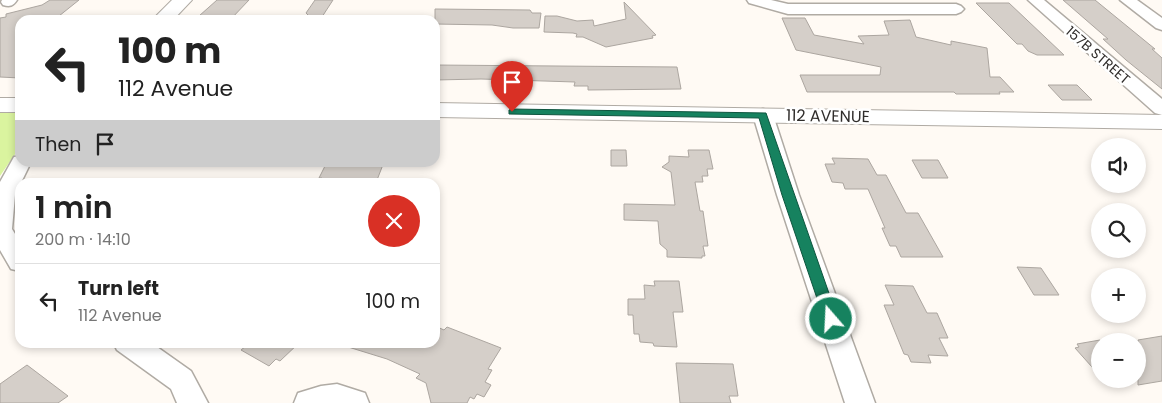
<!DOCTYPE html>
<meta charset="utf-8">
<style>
body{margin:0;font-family:Poppins,sans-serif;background:#f6f6f6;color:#222;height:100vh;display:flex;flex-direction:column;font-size:19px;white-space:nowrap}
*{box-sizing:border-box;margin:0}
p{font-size:16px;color:#767676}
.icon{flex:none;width:28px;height:28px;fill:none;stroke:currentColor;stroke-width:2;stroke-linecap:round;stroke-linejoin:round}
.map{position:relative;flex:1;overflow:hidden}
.details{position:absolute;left:15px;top:178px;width:425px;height:170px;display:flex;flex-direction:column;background:#fff;border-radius:15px;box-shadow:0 2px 8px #0003}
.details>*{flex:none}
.hud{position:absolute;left:15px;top:15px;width:425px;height:152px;border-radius:15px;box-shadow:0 2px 8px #0003;background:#fff;color:#222;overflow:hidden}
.fabs{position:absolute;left:1091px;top:138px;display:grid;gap:10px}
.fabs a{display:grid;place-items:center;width:55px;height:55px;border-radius:50%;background:#fff;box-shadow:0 2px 8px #0003;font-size:25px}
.pin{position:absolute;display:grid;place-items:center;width:42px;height:42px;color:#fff;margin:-51px -21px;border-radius:50% 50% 50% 0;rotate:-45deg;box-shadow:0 0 5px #0007}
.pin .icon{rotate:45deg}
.me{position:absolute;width:55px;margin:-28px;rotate:341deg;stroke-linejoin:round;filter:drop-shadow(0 0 4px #0008)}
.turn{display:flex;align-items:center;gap:18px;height:105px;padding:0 20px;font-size:22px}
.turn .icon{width:65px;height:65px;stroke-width:2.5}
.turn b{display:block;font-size:35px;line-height:42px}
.then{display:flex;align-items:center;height:48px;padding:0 20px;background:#0003;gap:10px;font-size:19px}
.round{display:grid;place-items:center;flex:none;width:52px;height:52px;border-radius:26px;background:#f6f6f6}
.overview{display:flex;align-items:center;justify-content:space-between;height:85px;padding:0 20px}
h1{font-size:30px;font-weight:600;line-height:38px}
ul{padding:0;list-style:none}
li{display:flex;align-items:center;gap:15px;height:75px;padding:0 20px;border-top:1px solid #e0e0e0}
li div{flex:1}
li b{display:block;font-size:19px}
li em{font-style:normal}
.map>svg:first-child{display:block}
</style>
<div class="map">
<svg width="1162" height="403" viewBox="0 0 1162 403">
<rect width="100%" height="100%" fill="#fffaf4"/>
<polygon fill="#daf49f" points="0,113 20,113 20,147 0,176"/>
<g fill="#d5cfc9" stroke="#aca6a0">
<polygon points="50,0 79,0 54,20 20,20 20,78 0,77 0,18 6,17 6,14 42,5"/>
<polygon points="217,0 249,0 230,20 199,19 202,16 199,16"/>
<polygon points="315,0 333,0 320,20 313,20 306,13"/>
<polygon points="1063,0 1095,0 1155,49 1152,49 1162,58 1162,89 1126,60 1103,39 1108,39"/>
<polygon points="624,2 656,35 652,36 653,38 606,47 583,37 576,37 577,34 573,33 544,32 545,16 557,16 577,21 593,20 594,26 626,19"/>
<polygon points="976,3 1009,3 1064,55 1037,55 1028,51 1022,44 1017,44"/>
<polygon points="435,9 530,10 532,13 541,13 539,28 513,28 492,25 435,24"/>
<polygon points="782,18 805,18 814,35 864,44 858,36 889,35 884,21 910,20 916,37 951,45 951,41 987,48 990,77 1000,77 1014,92 999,92 1000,94 956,94 954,92 807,92 800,75 880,75 881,67 796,50"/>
<polygon points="435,65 677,67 681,89 588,90 588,86 574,86 575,82 481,79 435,80"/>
<polygon points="1048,85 1077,85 1092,100 1062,100"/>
<polygon points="611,150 626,150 627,166 611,166"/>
<polygon points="688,150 709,150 713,169 707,169 708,176 702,176 703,182 695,182 700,211 703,211 708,246 703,246 705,256 702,256 702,258 667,257 667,250 660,244 658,221 624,220 624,204 675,205 671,172 662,167 669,162 669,156 689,157"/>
<polygon points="832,158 868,159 877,175 886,175 906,213 918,213 943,257 901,257 896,246 890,246 882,228 885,228 868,189 845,189 843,183 832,182 825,164 835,164"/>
<polygon points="912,160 938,160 948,178 922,178"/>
<polygon points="327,162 384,162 377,180 365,180 363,182 320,182 322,178 319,178"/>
<polygon points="1017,267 1041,268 1059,295 1034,295"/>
<polygon points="654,281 679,281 683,312 673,312 677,347 654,346 653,343 640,342 639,334 634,334 633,315 628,315 628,299 645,299 644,285 655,286"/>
<polygon points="885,285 913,286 927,313 937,313 948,338 939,338 948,356 928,355 931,363 911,362 908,355 904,354 884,305 894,305"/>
<polygon points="435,326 444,330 447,327 501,348 488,369 492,370 485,382 491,385 484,397 477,394 474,399 470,397 467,403 431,403 426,383 416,378 420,374 387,359 345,346 346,342 435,342"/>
<polygon points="1162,336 1162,381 1138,385 1138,340"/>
<polygon points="1100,340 1100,376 1075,348 1079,347 1077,344"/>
<polygon points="251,342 300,342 280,361 276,359 269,366 241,350"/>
<polygon points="676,363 733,364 738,396 729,396 731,403 680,403"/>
<polygon points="27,365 68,396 58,403 0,403 0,384"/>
</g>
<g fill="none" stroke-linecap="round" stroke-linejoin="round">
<defs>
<g id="street">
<path d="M 2,0 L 17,0 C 13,6 10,7 3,5 L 1,2 Z"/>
<polygon points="747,0 771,0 788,4 956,4 961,6 964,9 961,12 956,14 788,14 749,3"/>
<polygon points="1028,0 1044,0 1162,99 1162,115 1155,113"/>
<polygon points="1120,0 1137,0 1162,18 1162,30 1156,28"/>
<polygon points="763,109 770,111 773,115 799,195 875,403 845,403 777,195 753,115 756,111"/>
<polygon points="20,156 20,162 31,162 15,195 12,229 20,242 20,271 11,269 0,250 0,182 14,157"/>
<polygon points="113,342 150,342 191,371 208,403 177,403 171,389 117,350"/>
<polygon points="337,384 365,393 369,403 294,403 298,393 321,386"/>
</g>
<g id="secondary">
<polygon points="172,0 192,0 173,20 152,20"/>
<rect x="0" y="98" width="20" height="14"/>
<polygon points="435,103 1162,115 1162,129 435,117"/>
</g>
</defs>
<use href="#street" stroke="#b0aba4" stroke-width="3"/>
<use href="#secondary" stroke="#b0aba4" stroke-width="2"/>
<use href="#street" fill="#fff" fill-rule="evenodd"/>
<use href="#secondary" fill="#fff" fill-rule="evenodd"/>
</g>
<polygon fill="#16825f" stroke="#0e543e" points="512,109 766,113 838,319 836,323 831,325 826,323 824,319 782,195 759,118 509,114 509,110"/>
<g text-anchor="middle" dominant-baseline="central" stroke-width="5" stroke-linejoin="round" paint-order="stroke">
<g font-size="14" fill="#302d2b" stroke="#fff">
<text transform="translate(1098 55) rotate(41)">157B STREET</text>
</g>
<g font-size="16" fill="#302d2b" stroke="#fff">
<text transform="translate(828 116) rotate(1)">112 AVENUE</text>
</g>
</g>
</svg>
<div class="fabs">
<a><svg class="icon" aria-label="sound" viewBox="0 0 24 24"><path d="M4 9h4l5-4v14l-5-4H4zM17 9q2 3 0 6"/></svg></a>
<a><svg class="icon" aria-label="search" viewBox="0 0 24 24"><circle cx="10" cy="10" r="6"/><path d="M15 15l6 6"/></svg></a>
<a>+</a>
<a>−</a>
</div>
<div class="pin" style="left:512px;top:112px;background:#d93025"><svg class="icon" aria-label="arrive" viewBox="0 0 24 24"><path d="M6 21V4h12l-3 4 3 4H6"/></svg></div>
<svg class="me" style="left:831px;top:319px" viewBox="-20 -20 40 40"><circle r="17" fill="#16825f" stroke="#fff" stroke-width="3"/><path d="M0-11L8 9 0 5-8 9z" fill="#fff"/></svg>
<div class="hud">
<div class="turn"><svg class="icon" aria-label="left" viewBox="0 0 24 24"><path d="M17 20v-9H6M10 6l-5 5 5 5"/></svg><div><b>100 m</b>112 Avenue</div></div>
<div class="then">Then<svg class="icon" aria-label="arrive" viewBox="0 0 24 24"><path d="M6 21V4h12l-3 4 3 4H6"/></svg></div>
</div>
<section class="details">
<div class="overview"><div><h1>1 min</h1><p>200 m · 14:10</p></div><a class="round" style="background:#d93025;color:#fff"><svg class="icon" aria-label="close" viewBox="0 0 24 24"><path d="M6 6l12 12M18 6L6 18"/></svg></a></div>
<ul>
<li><svg class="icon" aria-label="left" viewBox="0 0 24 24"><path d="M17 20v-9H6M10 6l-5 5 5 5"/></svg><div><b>Turn left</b><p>112 Avenue</p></div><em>100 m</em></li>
</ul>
</section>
</div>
